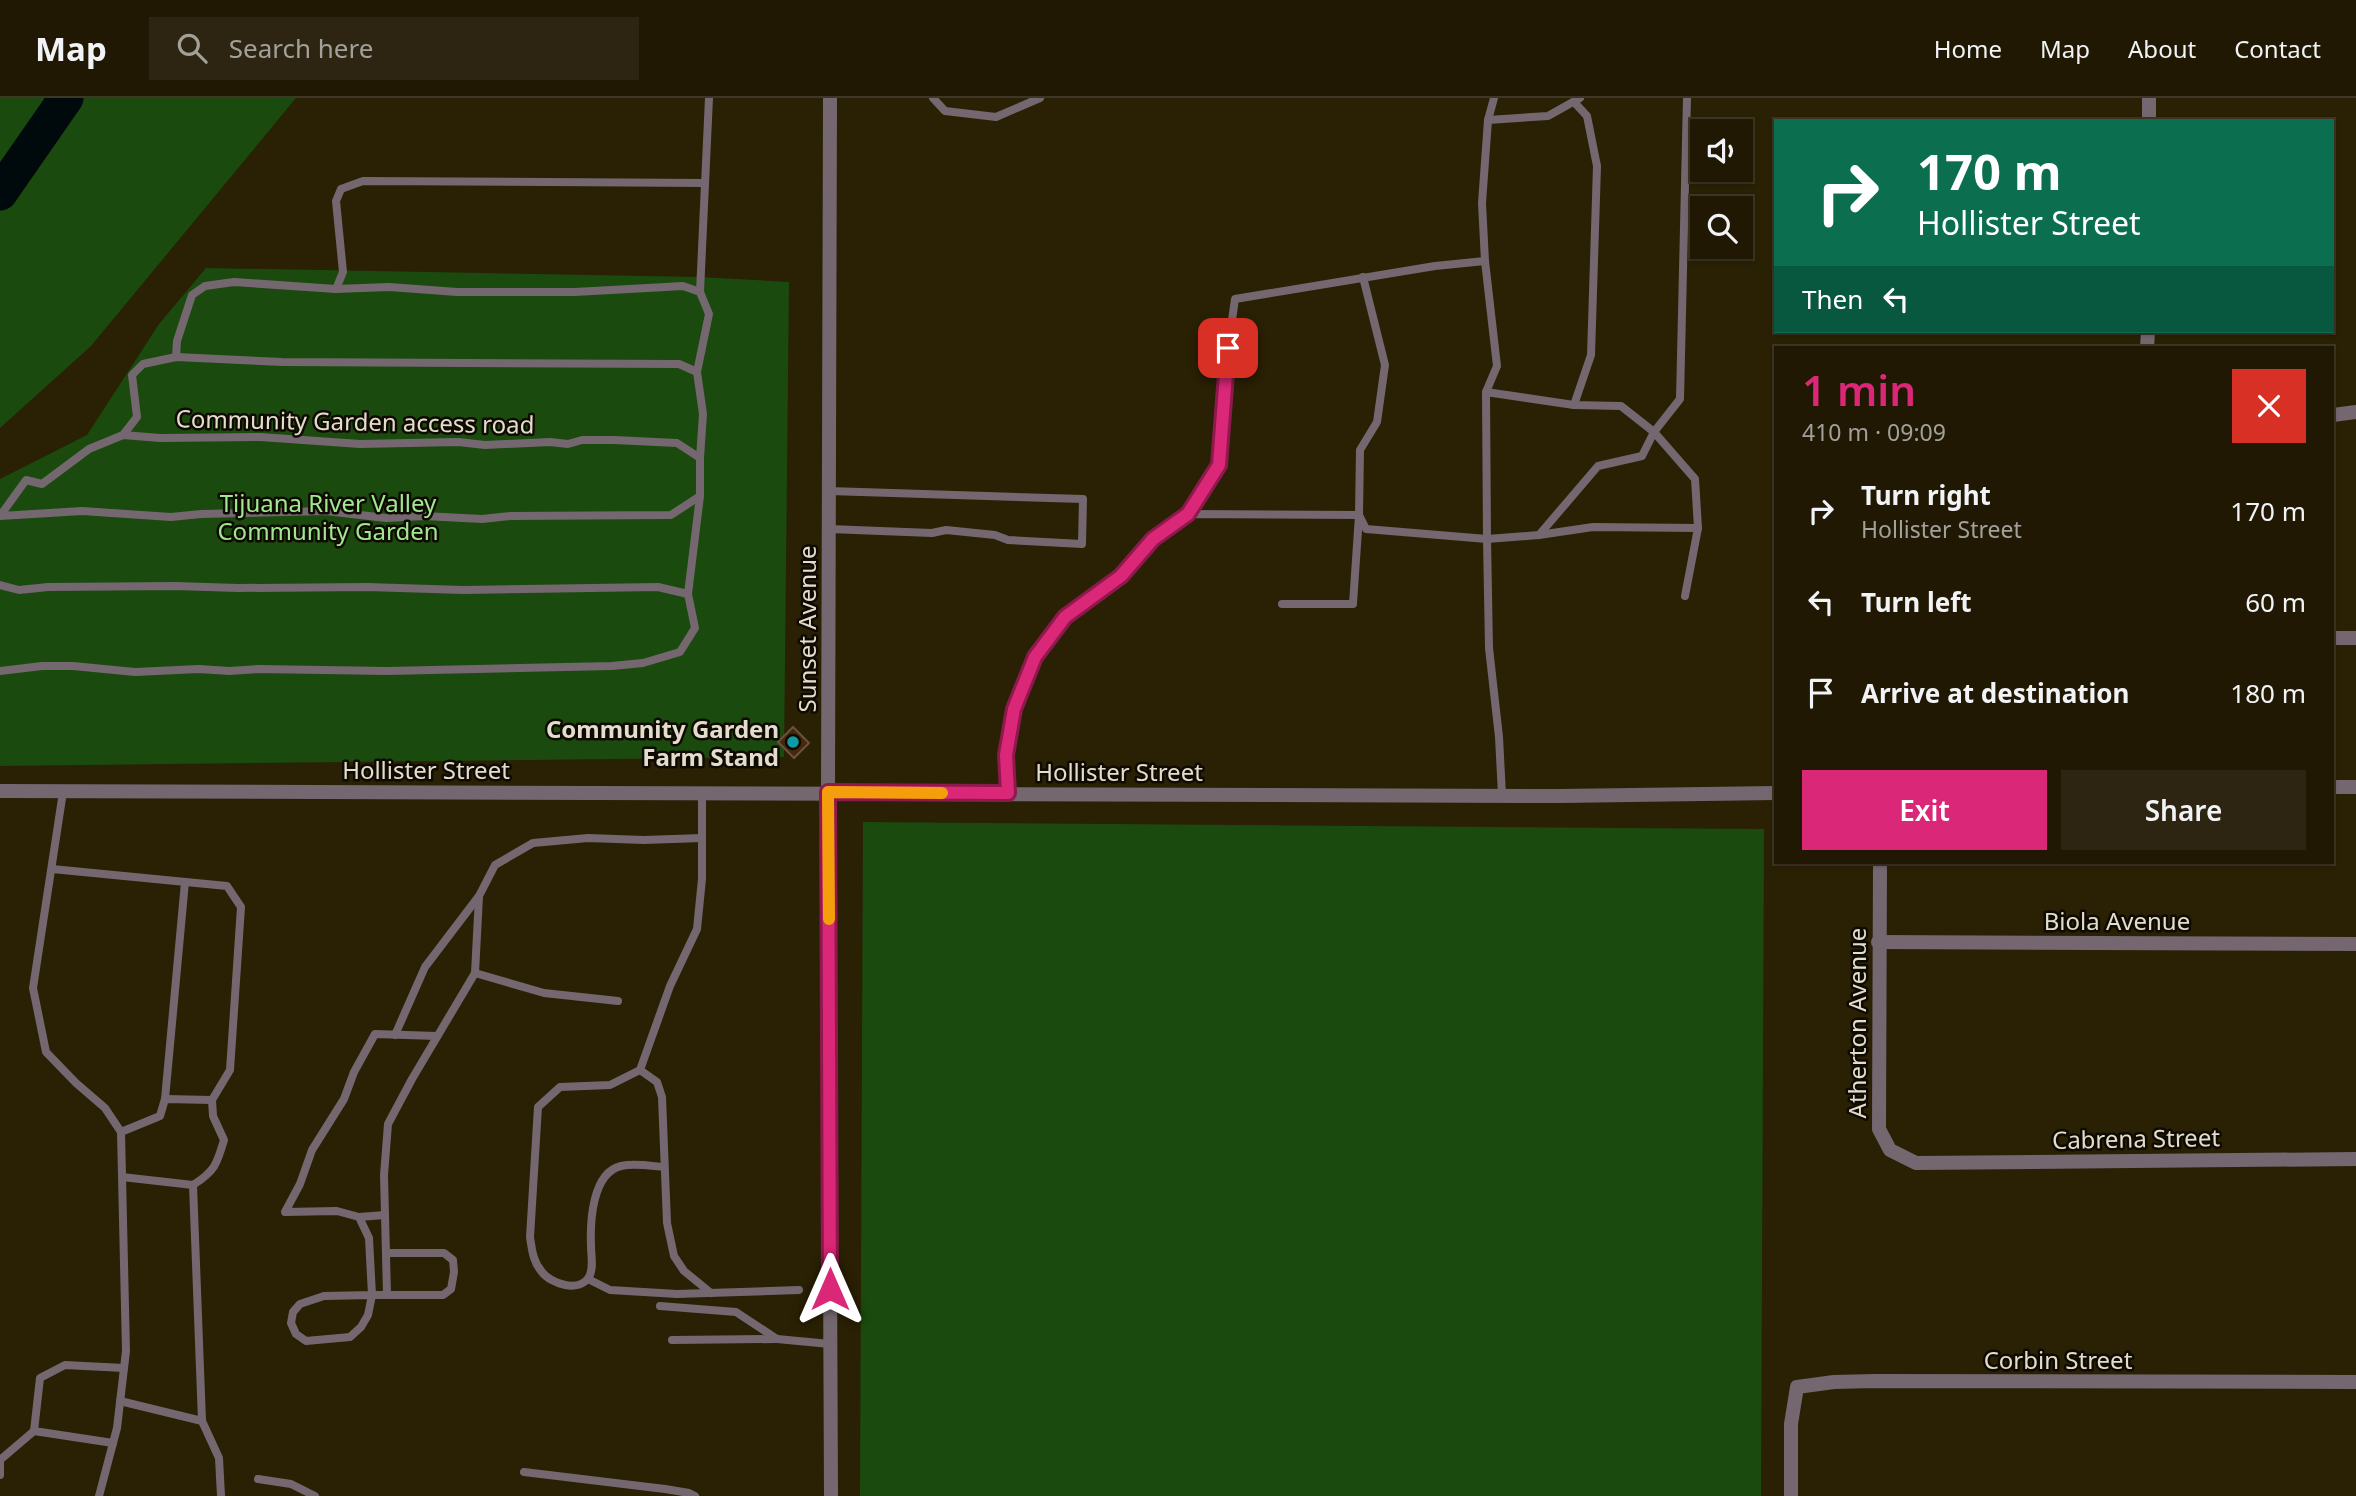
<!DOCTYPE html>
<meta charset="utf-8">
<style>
body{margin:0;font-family:"Noto Sans",sans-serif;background:#2d2512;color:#f1f3f6;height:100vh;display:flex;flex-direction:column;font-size:26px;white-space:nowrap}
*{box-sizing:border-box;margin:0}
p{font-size:23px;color:#a2a09a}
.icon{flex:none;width:38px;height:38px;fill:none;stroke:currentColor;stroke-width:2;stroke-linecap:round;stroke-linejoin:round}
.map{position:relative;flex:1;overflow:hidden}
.drawer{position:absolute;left:1774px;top:248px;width:560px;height:518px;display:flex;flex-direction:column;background:#201803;border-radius:0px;box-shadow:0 2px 5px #0004,0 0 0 2px #3d3725}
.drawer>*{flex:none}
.guide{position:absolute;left:1774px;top:21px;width:560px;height:214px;border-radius:0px;box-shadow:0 2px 5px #0004,0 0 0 2px #3d3725;background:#0b6e4f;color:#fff;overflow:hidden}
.tools{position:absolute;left:1690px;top:21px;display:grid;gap:14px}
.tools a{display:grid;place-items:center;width:63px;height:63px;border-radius:0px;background:#201803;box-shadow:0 2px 5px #0004,0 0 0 2px #3d3725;font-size:35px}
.pin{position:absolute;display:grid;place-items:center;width:60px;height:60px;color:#fff;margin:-30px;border-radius:14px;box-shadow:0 4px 10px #0006}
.me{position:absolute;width:77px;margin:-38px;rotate:0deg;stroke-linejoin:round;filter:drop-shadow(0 0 5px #0008)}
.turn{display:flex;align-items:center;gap:24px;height:147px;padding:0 28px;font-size:32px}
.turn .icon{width:91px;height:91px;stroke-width:2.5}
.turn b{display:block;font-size:49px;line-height:60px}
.then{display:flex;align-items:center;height:66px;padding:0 28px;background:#0003;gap:14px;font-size:26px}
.round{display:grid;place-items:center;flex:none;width:74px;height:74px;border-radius:0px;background:#2d2512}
.overview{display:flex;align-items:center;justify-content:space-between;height:119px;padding:0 28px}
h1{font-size:42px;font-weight:600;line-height:52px;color:#db2777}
.button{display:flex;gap:14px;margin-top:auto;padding:14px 28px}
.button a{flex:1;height:80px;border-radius:0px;background:#db2777;color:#fff;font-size:28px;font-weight:600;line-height:80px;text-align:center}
.button a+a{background:#2d2512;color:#f1f3f6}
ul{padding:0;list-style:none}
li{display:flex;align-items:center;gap:21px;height:91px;padding:0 28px}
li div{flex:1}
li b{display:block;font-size:26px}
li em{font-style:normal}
header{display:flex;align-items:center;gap:42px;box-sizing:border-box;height:98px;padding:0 35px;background:#201803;border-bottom:2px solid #3d3725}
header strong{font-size:33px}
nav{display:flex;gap:38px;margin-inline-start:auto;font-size:24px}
.search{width:490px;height:63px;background:#2d2512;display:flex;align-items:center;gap:18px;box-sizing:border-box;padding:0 24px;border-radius:0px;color:#a2a09a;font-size:26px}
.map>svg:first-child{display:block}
</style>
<header>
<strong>Map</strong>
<div class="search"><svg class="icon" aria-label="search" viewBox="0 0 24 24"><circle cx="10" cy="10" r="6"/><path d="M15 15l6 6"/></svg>Search here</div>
<nav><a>Home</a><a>Map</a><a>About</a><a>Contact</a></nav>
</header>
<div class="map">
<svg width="2356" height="1398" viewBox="0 0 2356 1398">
<rect width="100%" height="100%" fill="#2a2004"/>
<g fill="#1a4a0d">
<polygon points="0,0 296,0 91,248 0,330"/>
<polygon points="206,170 700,179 789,184 784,659 0,668 0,381 87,337 159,226"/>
<polygon points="863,724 1764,731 1761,1398 860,1398"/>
</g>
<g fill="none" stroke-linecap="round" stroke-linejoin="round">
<polyline stroke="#000a0c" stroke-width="35" points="0,95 66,0"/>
</g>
<polygon fill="#472708" stroke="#6a523e" stroke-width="2" points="793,629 809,645 794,660 778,644"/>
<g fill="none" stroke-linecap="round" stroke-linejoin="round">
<g stroke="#746770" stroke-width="8">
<polyline points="933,0 945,13 996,19 1040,0"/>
<polyline points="1494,0 1488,22 1482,105 1485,163 1497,268 1486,294 1487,441 1489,550 1499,639 1502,697"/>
<polyline points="1574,4 1587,18 1597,68 1591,257 1574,307"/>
<polyline points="1488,22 1548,18 1580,0"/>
<polyline points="336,191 343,174 336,103 341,91 363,83 705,85"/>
<polyline points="700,194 709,0"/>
<polyline points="176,259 177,243 192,197 205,188 234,184 336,191 389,189 457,194 575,194 683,188 700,194 709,216 697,274"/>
<polyline points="1486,294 1574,307 1621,308 1654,334 1695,381 1698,430 1685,498"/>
<polygon points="123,337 160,340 260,339 360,346 458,344 485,347 550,344 568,346 582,342 614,342 677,345 700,360 700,398 671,417 511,418 482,421 424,418 386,420 326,413 201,416 171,419 82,413 0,418 26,382 42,386 89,351"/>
<polyline points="123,337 137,319 132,277 143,266 176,259 282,264 679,266 697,274 703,316 700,360"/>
<polyline points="829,393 1083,401 1082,446 1008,442 995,437 946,432 932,435 829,431"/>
<polyline points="1188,416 1219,367 1228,250 1235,201 1435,168 1485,163"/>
<polyline points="1539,437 1598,368 1642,358 1654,334 1680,301 1687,0"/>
<polyline points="0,487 19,492 48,489 175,488 238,490 367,489 463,492 658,489 688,496 695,530 680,554 643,565 612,568 387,573 258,571 229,573 199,571 135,574 73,568 42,568 0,573"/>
<polyline points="688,496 700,398"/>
<polyline points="1282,506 1353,506 1359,417 1360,352 1377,324 1385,267 1363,179"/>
<polyline points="63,694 33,890 46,954 76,985 105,1010 121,1034 126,1253 117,1330 99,1398"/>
<polyline points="1008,695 1006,657 1015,611 1035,559 1065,518 1121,478 1153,441 1188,416 1359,417 1366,431 1487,441 1539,437 1593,429 1698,430"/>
<path d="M 52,771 L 227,788 L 241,809 L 230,972 L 212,1002 L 213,1018 L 224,1042 C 217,1066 215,1073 193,1087"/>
<polyline points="475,875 544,895 618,903"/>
<polyline points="395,937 425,869 479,798"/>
<polyline points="640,972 657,984 662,999 667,1125 674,1158 684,1173 711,1195"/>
<polyline points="165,1001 185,784"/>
<polyline points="121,1034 160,1018 165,1001 212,1002"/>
<path d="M 664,1069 C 651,1068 635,1065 621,1068 C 592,1075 590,1124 591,1148 C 591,1158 594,1170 589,1179 C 579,1195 551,1186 542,1174 C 533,1164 532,1152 530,1139 L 538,1009 L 560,989 L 610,987 L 640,972 L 670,888 L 697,831 L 702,781 L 702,694"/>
<polyline points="122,1079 193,1087 202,1323 219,1360 221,1398"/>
<polyline points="359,1119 385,1117"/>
<polyline points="386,1155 444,1155 453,1162 454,1174 451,1191 443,1197 372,1197 324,1198 300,1206 293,1214 291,1225 296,1236 306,1243 350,1239 361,1229 368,1217 372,1197 369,1140 359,1119 337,1113 285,1114 300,1086 312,1052 344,1001 354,974 375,936 437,938"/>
<polyline points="588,1181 610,1192 677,1196 799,1192"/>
<polyline points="387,1197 384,1077 388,1026 412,981 475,875 479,798 495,767 533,745 588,740 644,742 702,740"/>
<polyline points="660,1208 736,1214 777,1241 830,1246"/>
<polyline points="672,1242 777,1241"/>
<polyline points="120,1303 202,1323"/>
<polyline points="113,1345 34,1333 40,1280 65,1267 124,1270"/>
<polyline points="524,1374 665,1391 689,1395 695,1398"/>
<polyline points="0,1377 0,1362 34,1333"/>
<polyline points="258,1381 291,1386 315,1398"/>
</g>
<g stroke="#746770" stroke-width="14">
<polyline points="830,0 828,694 831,1398"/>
<polyline points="2149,23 2149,0"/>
<polyline points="2147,250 2148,233"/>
<polyline points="2333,317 2356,314"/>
<polyline points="2333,540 2356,540"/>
<polyline points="1880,765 1879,1031 1890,1052 1916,1065 2356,1061"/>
<polyline points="1878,844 2356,846"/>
<polyline points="1791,1398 1791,1326 1797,1289 1834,1284 1875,1283 2356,1284"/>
</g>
<g stroke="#746770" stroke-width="14">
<polyline points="2333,689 2356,689"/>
<polyline points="0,693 1560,698 1776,695"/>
</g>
</g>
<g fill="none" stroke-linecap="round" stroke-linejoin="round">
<defs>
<polyline id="route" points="830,1191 828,694 1008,695 1006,657 1014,611 1035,559 1065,519 1121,478 1153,441 1188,416 1219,367 1228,250"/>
</defs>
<use href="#route" stroke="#8e194d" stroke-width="18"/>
<use href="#route" stroke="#db2777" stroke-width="12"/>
<polyline stroke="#f59e0b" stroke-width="12" points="829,821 828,694 942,695"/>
</g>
<circle fill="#0f9aa8" stroke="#0f0a02" stroke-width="2.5" cx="793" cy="644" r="7"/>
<g text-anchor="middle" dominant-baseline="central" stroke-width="5" stroke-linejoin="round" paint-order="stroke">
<g font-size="24" fill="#e3ddcd" stroke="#0f0a02">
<text transform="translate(355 323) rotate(1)">Community Garden access road</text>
<text transform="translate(806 531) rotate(-90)">Sunset Avenue</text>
<text x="426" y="671">Hollister Street</text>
<text x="1119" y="673">Hollister Street</text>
<text x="2117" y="822">Biola Avenue</text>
<text transform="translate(1856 925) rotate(-90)">Atherton Avenue</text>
<text transform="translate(2136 1040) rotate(-1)">Cabrena Street</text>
<text x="2058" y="1261">Corbin Street</text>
</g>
<g font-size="24" fill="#a1e791" stroke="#0f0a02">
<text x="328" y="404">Tijuana River Valley<tspan x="328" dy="28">Community Garden</tspan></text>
</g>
<g font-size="24" font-weight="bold" fill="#e3ddcd" stroke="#0f0a02" text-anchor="end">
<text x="779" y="630">Community Garden<tspan x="779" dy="28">Farm Stand</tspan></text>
</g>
</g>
</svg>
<div class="tools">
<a><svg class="icon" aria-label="sound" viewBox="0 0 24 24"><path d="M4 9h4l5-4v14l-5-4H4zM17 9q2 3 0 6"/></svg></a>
<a><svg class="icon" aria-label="search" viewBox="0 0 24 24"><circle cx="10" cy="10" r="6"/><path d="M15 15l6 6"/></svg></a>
</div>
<div class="pin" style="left:1228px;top:250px;background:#d93025"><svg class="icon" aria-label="arrive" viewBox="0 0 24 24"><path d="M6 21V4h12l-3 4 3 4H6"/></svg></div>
<svg class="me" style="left:830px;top:1191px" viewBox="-20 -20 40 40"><path d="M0-17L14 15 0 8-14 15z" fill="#db2777" stroke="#fff" stroke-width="4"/></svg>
<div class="guide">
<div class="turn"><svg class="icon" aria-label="right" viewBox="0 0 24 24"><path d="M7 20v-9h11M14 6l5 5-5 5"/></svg><div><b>170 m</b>Hollister Street</div></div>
<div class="then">Then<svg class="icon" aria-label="left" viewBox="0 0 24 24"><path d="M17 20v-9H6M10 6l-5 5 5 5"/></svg></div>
</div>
<section class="drawer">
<div class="overview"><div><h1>1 min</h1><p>410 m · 09:09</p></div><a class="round" style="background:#d93025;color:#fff"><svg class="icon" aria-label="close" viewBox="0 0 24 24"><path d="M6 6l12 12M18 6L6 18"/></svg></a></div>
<ul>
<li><svg class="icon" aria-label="right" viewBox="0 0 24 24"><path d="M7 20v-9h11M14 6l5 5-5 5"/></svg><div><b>Turn right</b><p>Hollister Street</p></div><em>170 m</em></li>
<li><svg class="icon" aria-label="left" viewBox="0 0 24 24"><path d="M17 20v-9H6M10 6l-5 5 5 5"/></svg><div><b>Turn left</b></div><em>60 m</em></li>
<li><svg class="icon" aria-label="arrive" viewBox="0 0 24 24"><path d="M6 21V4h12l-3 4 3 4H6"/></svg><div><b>Arrive at destination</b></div><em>180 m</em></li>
</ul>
<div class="button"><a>Exit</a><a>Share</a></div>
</section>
</div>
